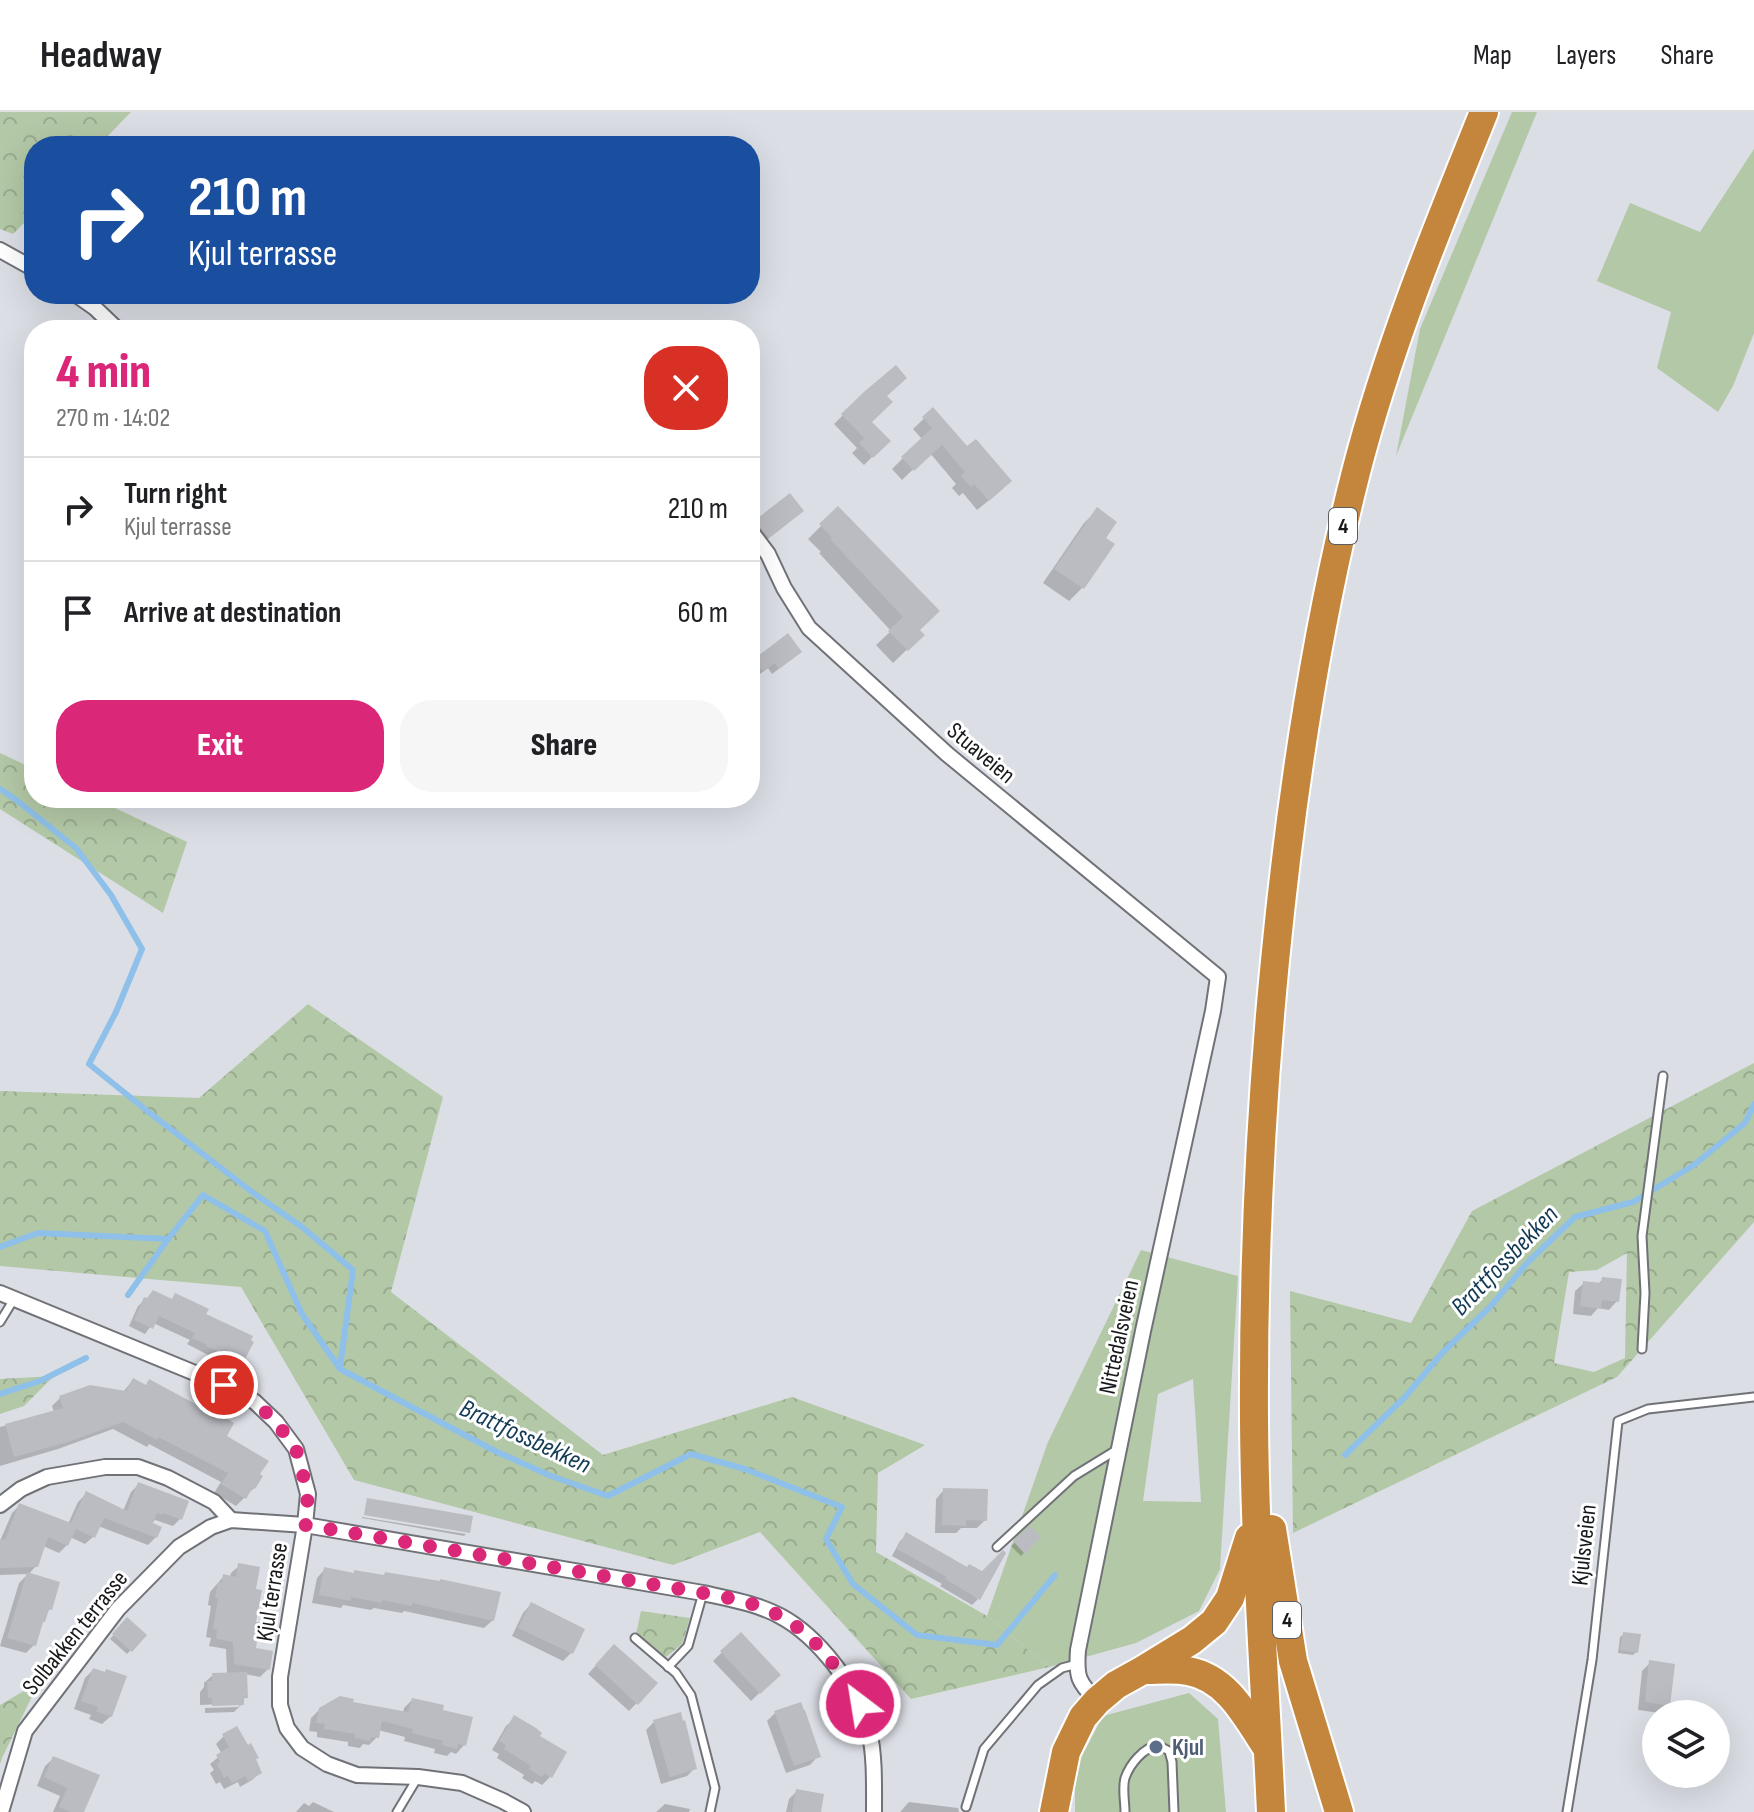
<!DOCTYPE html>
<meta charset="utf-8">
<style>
body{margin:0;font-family:"Sofia Sans Condensed",sans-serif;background:#f6f6f6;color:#202124;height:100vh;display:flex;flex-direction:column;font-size:30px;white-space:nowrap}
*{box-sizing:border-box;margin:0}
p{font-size:26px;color:#757577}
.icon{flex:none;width:44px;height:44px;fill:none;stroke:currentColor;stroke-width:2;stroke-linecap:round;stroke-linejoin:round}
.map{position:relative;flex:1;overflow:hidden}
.panel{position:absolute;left:24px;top:208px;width:736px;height:488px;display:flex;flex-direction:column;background:#fff;border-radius:32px;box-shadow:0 8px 32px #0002}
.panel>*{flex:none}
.top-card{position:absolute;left:24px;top:24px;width:736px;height:168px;border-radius:32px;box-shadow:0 8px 32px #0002;background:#1a4fa0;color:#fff;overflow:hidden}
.buttons{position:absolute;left:1642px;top:1588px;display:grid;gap:16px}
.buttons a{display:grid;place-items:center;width:88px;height:88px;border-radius:50%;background:#fff;box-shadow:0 8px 32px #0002;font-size:40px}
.pin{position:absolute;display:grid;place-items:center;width:68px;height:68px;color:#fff;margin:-34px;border:4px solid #fff;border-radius:50%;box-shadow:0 2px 8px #0007}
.me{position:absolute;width:88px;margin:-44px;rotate:329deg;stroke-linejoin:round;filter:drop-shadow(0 0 6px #0008)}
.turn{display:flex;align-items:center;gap:28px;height:168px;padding:0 32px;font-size:36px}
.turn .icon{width:104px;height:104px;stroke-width:2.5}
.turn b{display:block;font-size:56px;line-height:68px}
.round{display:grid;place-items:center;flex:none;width:84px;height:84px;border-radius:32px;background:#f6f6f6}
.head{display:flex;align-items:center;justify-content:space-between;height:136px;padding:0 32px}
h1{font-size:48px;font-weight:800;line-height:60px;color:#db2777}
.cta{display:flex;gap:16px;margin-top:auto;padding:16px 32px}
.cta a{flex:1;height:92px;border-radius:32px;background:#db2777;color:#fff;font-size:32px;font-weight:800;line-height:92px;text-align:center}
.cta a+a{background:#f6f6f6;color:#202124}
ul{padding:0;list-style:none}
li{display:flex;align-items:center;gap:24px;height:104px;padding:0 32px;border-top:2px solid #e0e0e0}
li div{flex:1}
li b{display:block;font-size:30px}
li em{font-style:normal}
header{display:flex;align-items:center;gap:48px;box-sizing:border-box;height:112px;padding:0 40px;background:#fff;border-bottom:2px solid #e0e0e0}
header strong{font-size:38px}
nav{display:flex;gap:44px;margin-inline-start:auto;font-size:28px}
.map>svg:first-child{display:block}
</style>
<header>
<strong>Headway</strong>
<nav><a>Map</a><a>Layers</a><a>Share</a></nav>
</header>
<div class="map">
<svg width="1754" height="1700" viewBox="0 0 1754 1700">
<defs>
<pattern id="forest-crowns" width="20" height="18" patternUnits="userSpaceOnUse" patternTransform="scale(2)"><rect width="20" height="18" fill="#b3c8a6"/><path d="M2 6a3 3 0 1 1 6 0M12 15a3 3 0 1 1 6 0" fill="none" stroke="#99ab8e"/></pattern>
</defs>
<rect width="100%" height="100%" fill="#dbdee5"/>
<g fill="#b3c8a6" fill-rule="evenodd">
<polygon points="1512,0 1537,0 1396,344 1420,217"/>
<polygon points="1754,37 1754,221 1733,274 1718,300 1657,256 1671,200 1597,169 1630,91 1700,120"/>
<path d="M 1141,1138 L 1238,1164 L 1220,1457 L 1199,1499 L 1136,1531 L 1049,1555 L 987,1504 L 1048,1330 ZM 1193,1267 L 1201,1390 L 1143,1389 L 1158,1282 Z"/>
<polygon points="1189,1581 1218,1607 1226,1700 1075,1700 1075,1657 1103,1604"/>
</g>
<g fill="url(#forest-crowns)" fill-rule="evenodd">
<polygon points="0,0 131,0 98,34 34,34 34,101 13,122 0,117"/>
<polygon points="0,641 34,657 34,686 94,686 187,730 163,801 0,697"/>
<polygon points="308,892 443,985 391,1180 603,1343 792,1285 925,1333 878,1361 876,1440 987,1504 1049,1555 911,1587 760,1420 673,1453 354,1368 241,1175 0,1154 0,979 199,986"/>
<path d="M 1754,951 L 1754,1110 L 1617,1265 L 1293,1421 L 1290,1179 L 1411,1211 L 1472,1099 ZM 1627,1141 L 1625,1246 L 1594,1260 L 1554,1251 L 1569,1160 L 1597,1158 Z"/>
<polygon points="54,1264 24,1294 0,1302 0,1267"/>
<polygon points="641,1499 690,1506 682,1532 666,1545 636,1522"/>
<polygon points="39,1570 2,1646 0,1652 0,1593"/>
</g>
<g fill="#0003">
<polygon points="866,280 885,284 869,310 888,329 864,353 852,341 857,336 834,312"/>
<polygon points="933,298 967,336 999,380 977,398 963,381 959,384 952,376 956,372 930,341 902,368 892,357 922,327 913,317"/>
<polygon points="838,397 922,523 893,551 876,533 891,519 819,441 821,440 808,427"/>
<polygon points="1097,398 1104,426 1113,432 1082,476 1069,489 1043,471 1084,411"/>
<polygon points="793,407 760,433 750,416 756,410"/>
<polygon points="750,540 756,548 793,546 772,562 768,556 756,565 754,561 750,564"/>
<polygon points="1603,1167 1617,1189 1609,1198 1598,1196 1591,1204 1573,1202 1575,1179 1584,1171 1597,1173"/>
<polygon points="175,1184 204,1203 242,1250 235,1257 187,1232 190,1228 153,1211 145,1222 129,1214 138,1194 145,1188 171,1188"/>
<polygon points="133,1268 225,1325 258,1363 254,1376 236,1394 214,1381 221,1370 149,1332 147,1335 113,1317 58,1337 0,1354 0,1315 54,1300 52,1294 60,1286 123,1280"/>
<polygon points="139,1372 180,1407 173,1414 155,1408 151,1412 156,1425 148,1433 98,1414 93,1425 85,1432 70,1425 67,1433 59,1441 43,1434 36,1454 28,1463 50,1497 45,1502 34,1533 26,1541 0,1534 19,1471 28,1462 0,1463 0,1429 12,1401 19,1394 68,1412 78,1390 86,1382 123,1399 131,1380"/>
<polygon points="944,1378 985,1408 977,1416 961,1416 956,1421 935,1421 936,1387"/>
<polygon points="362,1405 466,1422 464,1424 362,1406"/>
<polygon points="1030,1417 1039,1425 1021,1444 1011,1434"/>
<polygon points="907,1423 978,1487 972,1493 940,1474 942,1472 892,1444 900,1429"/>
<polygon points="239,1454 254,1479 253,1538 268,1557 260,1565 245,1562 246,1585 242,1589 242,1592 234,1600 205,1601 205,1596 238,1595 242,1591 200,1593 200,1580 204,1575 204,1571 213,1563 227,1562 226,1537 209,1534 211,1526 206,1525 211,1494 208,1493 210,1480 224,1464 230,1466 231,1461"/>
<polygon points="325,1457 352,1462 355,1460 493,1508 484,1516 404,1499 402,1501 374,1496 371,1498 343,1493 341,1496 312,1491 317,1466"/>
<polygon points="531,1492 571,1541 563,1549 512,1524 523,1501"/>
<polygon points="127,1508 144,1524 127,1542 110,1527"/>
<polygon points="741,1522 778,1563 751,1589 713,1549"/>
<polygon points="1624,1522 1636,1540 1633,1543 1618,1541 1620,1525"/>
<polygon points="614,1534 655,1572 629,1599 588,1562"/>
<polygon points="1650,1551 1668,1593 1660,1601 1638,1598 1642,1559"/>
<polygon points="93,1558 111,1604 102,1612 89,1607 91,1603 74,1597 85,1566"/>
<polygon points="412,1588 440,1599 464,1633 456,1642 451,1640 447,1644 434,1641 435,1637 404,1629 405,1625 378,1618 377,1625 369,1633 363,1632 360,1636 348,1634 348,1630 317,1625 317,1620 309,1619 311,1606 320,1597 351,1592 403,1601 404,1596"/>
<polygon points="775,1601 818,1644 810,1653 786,1661 767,1609"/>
<polygon points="515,1606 550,1665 542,1673 535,1669 532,1672 522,1666 524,1663 497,1646 499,1642 492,1638 506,1614"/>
<polygon points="654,1610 695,1656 687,1664 661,1672 646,1618"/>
<polygon points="224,1624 254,1648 260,1661 252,1668 240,1675 238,1670 224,1677 220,1670 216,1672 210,1661 214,1658 210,1652 222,1642 216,1632"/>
<polygon points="54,1646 82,1700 53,1700 60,1684 37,1674 45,1654"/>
<polygon points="797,1679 819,1700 786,1700 789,1687"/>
<polygon points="313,1690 334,1700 296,1700 304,1691 309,1694"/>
<polygon points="909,1690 958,1696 959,1700 900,1700"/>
<polygon points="665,1692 690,1697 689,1700 656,1700"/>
</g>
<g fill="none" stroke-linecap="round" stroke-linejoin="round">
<g stroke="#8ec0e9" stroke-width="6">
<polyline points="0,677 15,687 76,736 111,783 142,837 116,900 89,952 146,998 252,1080 302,1115 353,1158 340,1255"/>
<polyline points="0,1135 38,1121 168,1127"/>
<polyline points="128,1183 168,1127 203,1083 265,1119 302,1202 340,1257 495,1339 551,1364 608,1384 691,1342 745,1357 842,1395 826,1427 853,1472 917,1523 997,1533 1055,1463"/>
<polyline points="0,1282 40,1269 86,1246"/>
<polyline points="1345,1343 1405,1285 1443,1240 1490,1195 1528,1150 1575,1105 1633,1090 1694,1053 1745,1011 1754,992"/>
</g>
</g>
<g fill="#babcc2">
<polygon points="896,253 907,266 887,284 893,290 872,310 891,329 873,346 859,331 864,326 841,302 865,279"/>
<polygon points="933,295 967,334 976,327 1012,369 989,389 974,372 971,375 961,364 965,360 942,333 914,359 901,345 932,316 922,305"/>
<polygon points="790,381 804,399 769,426 754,409"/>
<polygon points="838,394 940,499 920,518 925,523 908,539 888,519 903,505 830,427 832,425 819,412"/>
<polygon points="1097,395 1117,410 1106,426 1115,432 1084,477 1054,457"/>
<polygon points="788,521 802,540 779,557 775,551 763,560 754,547"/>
<polygon points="1602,1165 1622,1167 1619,1190 1602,1188 1601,1197 1580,1194 1583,1169 1601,1171"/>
<polygon points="153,1178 172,1187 175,1181 209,1197 206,1202 253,1224 251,1228 254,1230 243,1251 206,1234 206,1232 192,1226 195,1221 159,1204 153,1217 134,1208 144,1185 147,1186"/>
<polygon points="133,1266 146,1273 149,1267 201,1295 202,1291 227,1304 226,1306 234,1311 227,1324 269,1349 260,1362 263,1364 255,1377 253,1375 246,1387 221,1372 228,1361 158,1325 157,1328 123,1310 68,1330 14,1345 5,1312 63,1296 59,1284 90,1273 126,1279"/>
<polygon points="138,1370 189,1389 182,1408 163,1401 163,1403 157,1401 153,1411 162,1415 157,1426 104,1406 95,1426 76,1417 68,1434 48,1425 38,1455 0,1456 0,1427 5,1428 19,1391 71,1411 86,1379 127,1399"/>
<polygon points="943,1376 988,1377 987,1409 966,1408 966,1414 942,1413"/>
<polygon points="367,1386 473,1404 470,1421 364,1403"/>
<polygon points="1030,1414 1041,1425 1025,1442 1013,1429"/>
<polygon points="906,1420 967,1455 969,1452 982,1459 1003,1438 1006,1441 980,1488 945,1467 947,1465 897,1437"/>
<polygon points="238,1451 260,1455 256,1477 262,1478 256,1510 260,1510 256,1536 273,1539 270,1558 234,1552 233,1530 216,1527 217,1518 213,1517 218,1486 215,1486 218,1470 222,1470 223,1462 236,1465"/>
<polygon points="324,1455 354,1461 354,1458 384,1463 385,1460 440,1469 440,1467 501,1480 494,1509 412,1491 412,1494 382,1488 382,1491 351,1485 351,1489 319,1483"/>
<polygon points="27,1460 60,1470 52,1498 49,1497 45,1510 43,1510 36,1534 7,1526"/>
<polygon points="531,1490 585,1517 573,1542 518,1516"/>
<polygon points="127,1505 147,1523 132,1540 112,1522"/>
<polygon points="741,1520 781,1563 760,1582 720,1539"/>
<polygon points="1623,1520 1641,1522 1638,1541 1620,1538"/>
<polygon points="614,1532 658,1571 638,1593 595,1553"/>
<polygon points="1649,1548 1675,1552 1670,1594 1645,1590"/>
<polygon points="93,1556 105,1560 106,1557 127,1564 112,1605 96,1599 98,1595 81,1589"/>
<polygon points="247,1560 248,1586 244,1586 244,1593 212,1594 212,1586 208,1586 207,1569 212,1569 212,1561"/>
<polygon points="340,1584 354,1587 353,1590 408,1600 412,1586 444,1593 443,1598 473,1605 466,1634 458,1632 457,1637 442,1633 443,1629 412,1621 413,1617 382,1609 379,1626 371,1625 370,1629 355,1626 355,1622 324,1617 325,1612 316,1611 319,1596"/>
<polygon points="801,1590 804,1598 805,1598 821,1645 794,1654 774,1599"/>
<polygon points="681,1600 683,1609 685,1608 697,1657 670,1665 653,1608"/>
<polygon points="514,1603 536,1616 542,1621 540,1624 567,1640 552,1666 544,1661 542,1665 529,1657 531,1654 504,1637 506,1633 499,1629"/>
<polygon points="237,1614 248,1633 251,1631 259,1646 256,1647 262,1661 248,1669 245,1664 232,1671 228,1664 224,1666 217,1652 220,1650 216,1643 229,1635 222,1622"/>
<polygon points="53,1644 100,1663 84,1700 70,1700 59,1695 67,1676 44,1665"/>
<polygon points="796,1677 824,1682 821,1700 792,1700"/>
</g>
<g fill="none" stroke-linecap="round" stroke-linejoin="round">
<defs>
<g id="lane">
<polyline points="0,1210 14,1187"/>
<polyline points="1642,1237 1645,1181 1642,1124 1663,964"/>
<polyline points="997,1435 1074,1364 1118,1337"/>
<polyline points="635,1526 676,1561 691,1583 715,1676 710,1700"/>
<polyline points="668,1555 688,1534 703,1481"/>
<polyline points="966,1695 984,1637 1038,1573 1062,1556 1077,1552"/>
<polyline points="397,1700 418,1665"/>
<path d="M 1125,1700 C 1125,1689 1122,1676 1125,1666 C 1130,1652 1143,1636 1158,1633 L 1169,1639 L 1172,1650 L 1174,1700"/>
<polyline points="1567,1700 1592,1548 1618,1309 1648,1297 1754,1285"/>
</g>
<g id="street">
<polyline points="0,138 34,157"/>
<polyline points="75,182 95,196 118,218"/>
<path d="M 750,418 L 768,442 L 784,476 L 809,516 L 947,642 L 1218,865 L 1213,899 L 1143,1219 L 1078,1538 C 1076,1565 1078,1570 1097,1589"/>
<polyline points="0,1181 224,1273 255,1290 276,1310 296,1337 308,1382 305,1413 280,1565 280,1593 287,1616 302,1636 327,1652 357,1663 418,1665 462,1671 503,1689 523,1700"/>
<polyline points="0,1393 21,1377 47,1365 105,1355 138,1355 168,1366 214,1390 231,1408"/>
<path d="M 1,1700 L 25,1619 L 118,1497 L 179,1435 L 211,1415 L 231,1408 L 305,1413 L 703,1481 C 729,1487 756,1491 780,1504 C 818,1524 859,1577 869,1619 C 875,1643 874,1675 874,1700"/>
</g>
<g id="highway">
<polyline points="1272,1417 1293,1549 1339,1700"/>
<path d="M 1144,1558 C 1158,1558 1174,1556 1188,1559 C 1228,1566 1247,1606 1267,1636"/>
<polyline points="1054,1700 1066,1640 1083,1605 1097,1589 1116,1573 1143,1558 1192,1528 1214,1510 1230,1486 1249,1426"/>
<path d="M 1271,1700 C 1265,1570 1255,1439 1254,1309 C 1253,1155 1260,1002 1275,849 C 1291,684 1315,521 1356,360 C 1388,236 1436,119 1484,0"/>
</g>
</defs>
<use href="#lane" stroke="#707278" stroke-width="11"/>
<use href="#street" stroke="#707278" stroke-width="18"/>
<use href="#highway" stroke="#fff" stroke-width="32"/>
<use href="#lane" stroke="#fff" stroke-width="7"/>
<use href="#street" stroke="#fff" stroke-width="14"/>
<use href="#highway" stroke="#c4863d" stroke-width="28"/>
</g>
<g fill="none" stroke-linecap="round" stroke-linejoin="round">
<path stroke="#db2777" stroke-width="14" stroke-dasharray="0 25.2" d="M 224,1273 L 255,1290 L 276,1310 L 296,1337 L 308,1382 L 305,1413 L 703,1481 C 719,1484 736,1487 752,1492 C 806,1510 831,1545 860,1592"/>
</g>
<circle fill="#5c6f8a" stroke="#fff" stroke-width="3" cx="1156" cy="1635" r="8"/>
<g text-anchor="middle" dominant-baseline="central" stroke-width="6" stroke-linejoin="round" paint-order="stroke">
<g fill="#fff" stroke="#5d5d5f" stroke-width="2">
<rect x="1329" y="396" width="28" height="36" rx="6"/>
<rect x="1273" y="1490" width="28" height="36" rx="6"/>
</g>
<g font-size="22" font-weight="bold" fill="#17181a">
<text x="1343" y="414">4</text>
<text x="1287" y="1508">4</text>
</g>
<g font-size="24" fill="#17181a" stroke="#fff">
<text transform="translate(981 641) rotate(40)">Stuaveien</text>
<text transform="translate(1119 1225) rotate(-78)">Nittedalsveien</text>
<text transform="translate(1584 1433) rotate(-84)">Kjulsveien</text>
<text transform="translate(272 1480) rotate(-81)">Kjul terrasse</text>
<text transform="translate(75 1521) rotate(-51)">Solbakken terrasse</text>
</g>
<g font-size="24" font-weight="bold" fill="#4e5e75" stroke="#fff" text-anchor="start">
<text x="1172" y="1635">Kjul</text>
</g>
<g font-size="26" font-style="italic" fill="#143b56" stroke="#fff">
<text transform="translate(1505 1149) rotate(-46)">Brattfossbekken</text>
<text transform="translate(525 1325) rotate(25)">Brattfossbekken</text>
</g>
</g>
</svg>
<div class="buttons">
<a><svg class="icon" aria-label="layers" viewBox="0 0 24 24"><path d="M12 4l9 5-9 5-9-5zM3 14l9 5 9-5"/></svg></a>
</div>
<div class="pin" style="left:224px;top:1273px;background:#d93025"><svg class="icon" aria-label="arrive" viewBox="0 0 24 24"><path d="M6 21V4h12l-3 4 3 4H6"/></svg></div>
<svg class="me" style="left:860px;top:1592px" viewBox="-20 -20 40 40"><circle r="17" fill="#db2777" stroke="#fff" stroke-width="3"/><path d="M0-11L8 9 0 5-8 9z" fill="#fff"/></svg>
<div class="top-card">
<div class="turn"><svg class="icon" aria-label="right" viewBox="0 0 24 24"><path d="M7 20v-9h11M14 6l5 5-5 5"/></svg><div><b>210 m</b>Kjul terrasse</div></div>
</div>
<section class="panel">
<div class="head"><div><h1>4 min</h1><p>270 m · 14:02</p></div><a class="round" style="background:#d93025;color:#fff"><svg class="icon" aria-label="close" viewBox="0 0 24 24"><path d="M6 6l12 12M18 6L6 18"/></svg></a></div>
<ul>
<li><svg class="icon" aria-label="right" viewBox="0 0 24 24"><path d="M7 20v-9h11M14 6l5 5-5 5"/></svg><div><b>Turn right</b><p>Kjul terrasse</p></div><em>210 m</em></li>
<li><svg class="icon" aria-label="arrive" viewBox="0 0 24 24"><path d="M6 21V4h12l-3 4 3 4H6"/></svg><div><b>Arrive at destination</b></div><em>60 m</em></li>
</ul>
<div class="cta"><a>Exit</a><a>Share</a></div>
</section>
</div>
